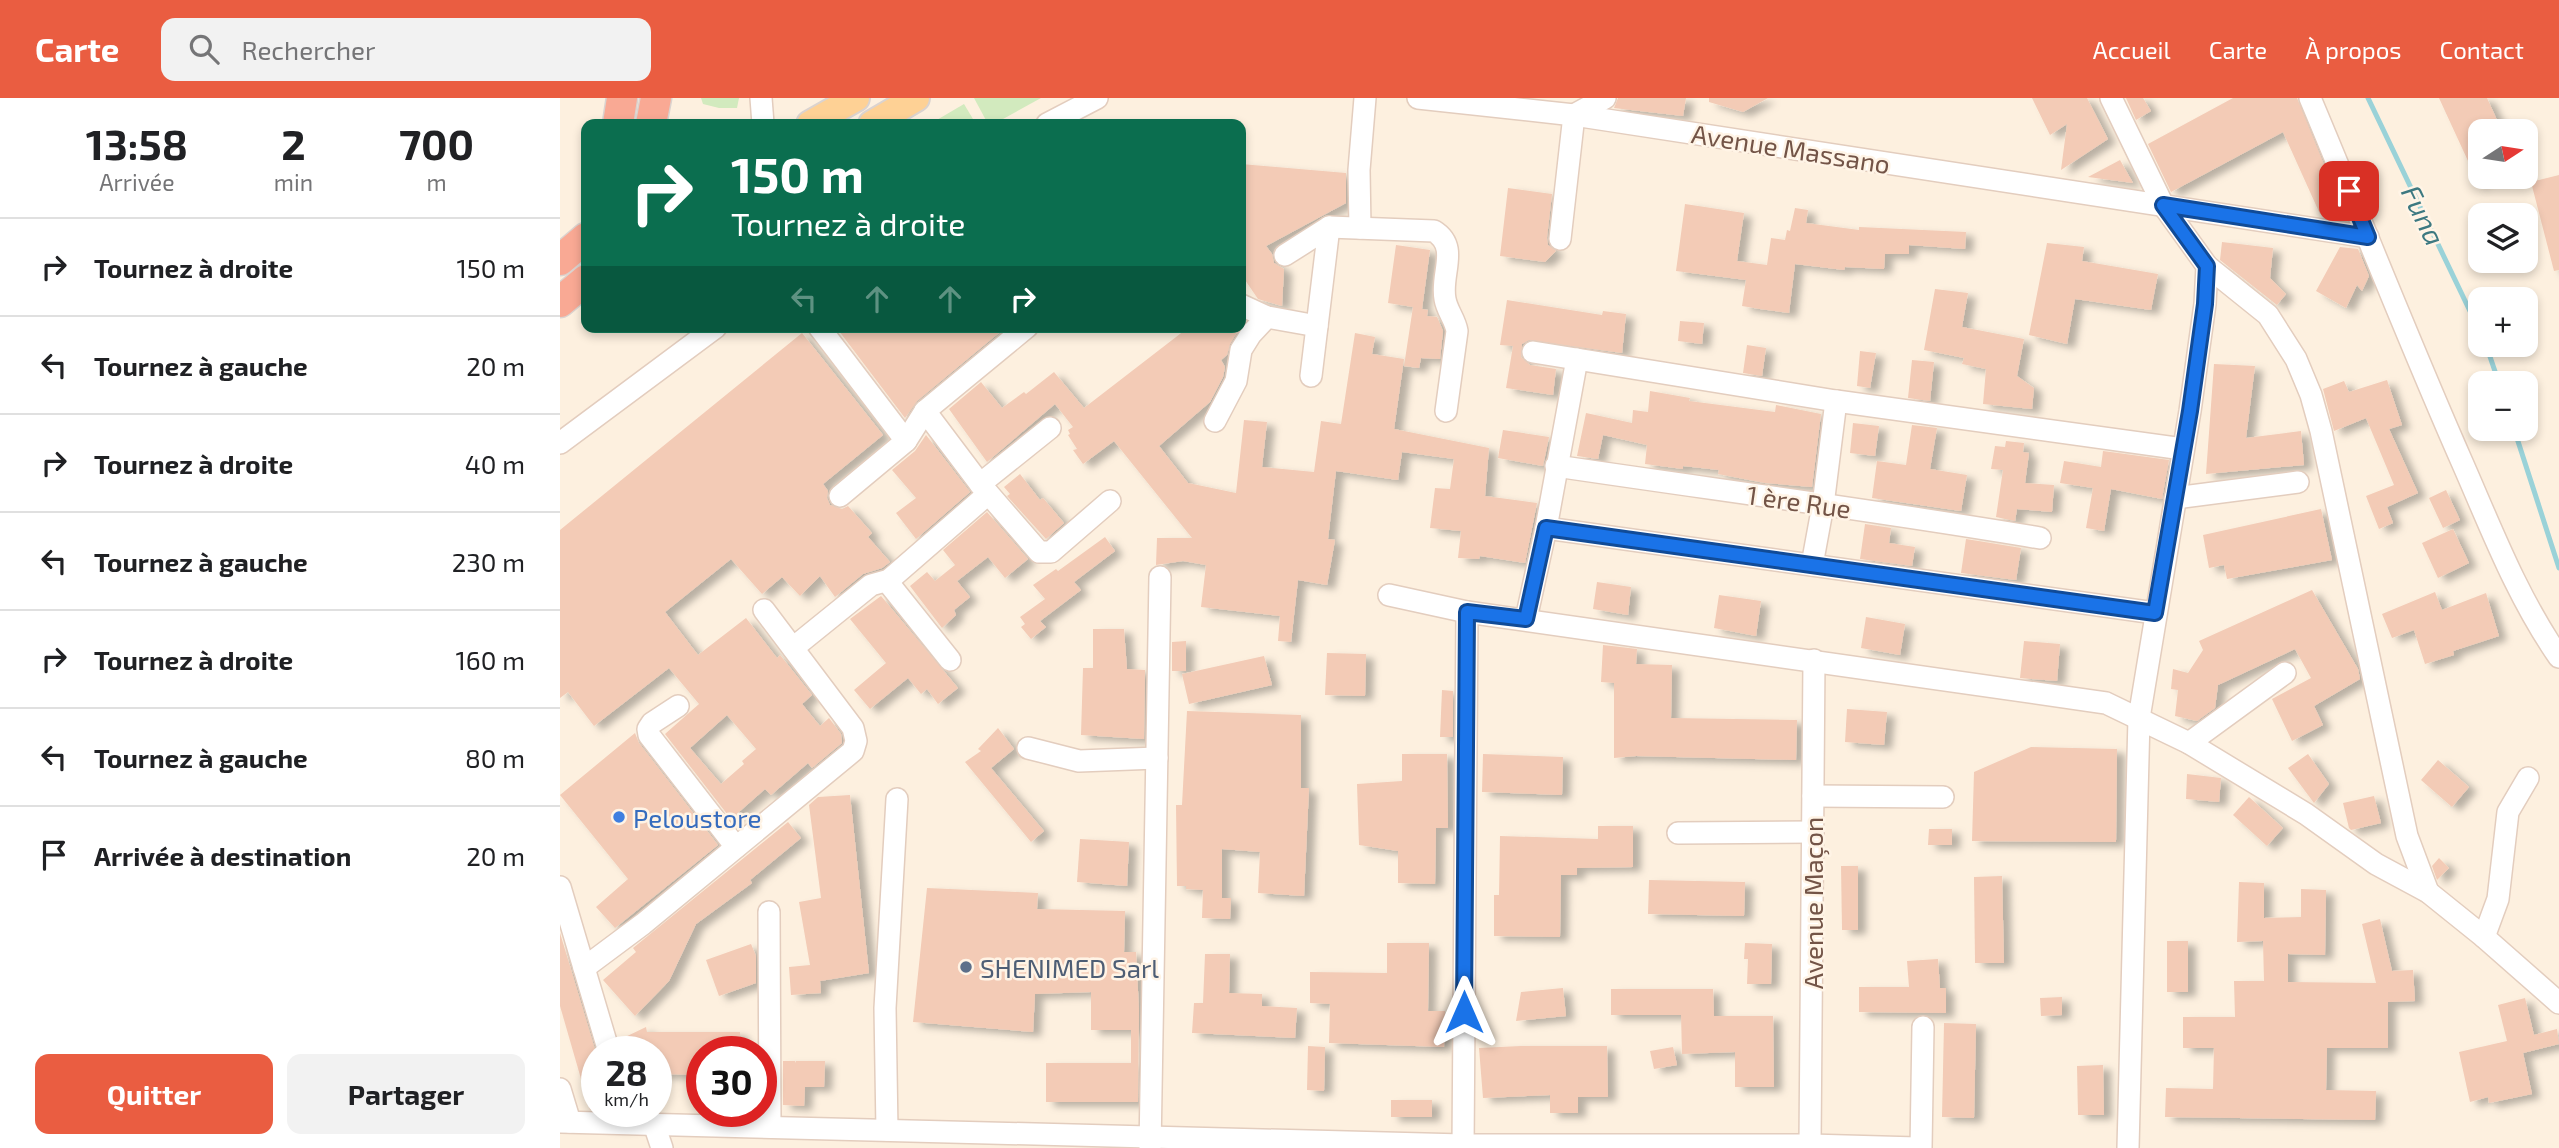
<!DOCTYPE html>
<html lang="fr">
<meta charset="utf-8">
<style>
body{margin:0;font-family:"Exo 2",sans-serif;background:#f2f2f2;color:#202124;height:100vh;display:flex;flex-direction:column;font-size:26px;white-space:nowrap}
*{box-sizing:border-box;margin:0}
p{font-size:23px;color:#757577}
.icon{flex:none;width:38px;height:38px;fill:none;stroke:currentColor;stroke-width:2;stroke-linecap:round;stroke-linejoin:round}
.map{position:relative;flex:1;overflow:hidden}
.sheet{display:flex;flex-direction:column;background:#fff;width:560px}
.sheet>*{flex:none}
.banner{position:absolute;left:21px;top:21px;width:665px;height:214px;border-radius:14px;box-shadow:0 4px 10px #0003;background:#0b6e4f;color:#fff;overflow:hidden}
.needle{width:46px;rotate:78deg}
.buttons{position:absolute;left:1908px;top:21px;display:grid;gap:14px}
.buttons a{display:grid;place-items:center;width:70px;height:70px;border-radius:14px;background:#fff;box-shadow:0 4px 10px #0003;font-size:35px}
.speed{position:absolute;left:21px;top:938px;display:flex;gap:14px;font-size:35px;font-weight:700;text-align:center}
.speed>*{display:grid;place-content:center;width:91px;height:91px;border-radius:50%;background:#fff;box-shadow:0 4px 10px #0003;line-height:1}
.speed small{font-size:18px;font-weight:400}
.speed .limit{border:10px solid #d22;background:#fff;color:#111}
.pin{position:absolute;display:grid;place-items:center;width:60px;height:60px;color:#fff;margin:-30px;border-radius:14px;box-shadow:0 4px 10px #0006}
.me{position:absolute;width:77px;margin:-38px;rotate:0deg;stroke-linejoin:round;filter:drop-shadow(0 0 5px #0008)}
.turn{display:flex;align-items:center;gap:24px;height:147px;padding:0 35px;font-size:32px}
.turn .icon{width:91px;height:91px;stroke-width:2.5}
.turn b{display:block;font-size:49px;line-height:60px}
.lanes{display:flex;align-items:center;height:66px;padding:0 35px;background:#0003;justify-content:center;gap:35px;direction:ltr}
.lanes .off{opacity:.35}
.eta{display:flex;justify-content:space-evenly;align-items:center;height:119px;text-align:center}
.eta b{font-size:42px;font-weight:700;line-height:49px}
.action{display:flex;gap:14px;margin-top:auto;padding:14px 35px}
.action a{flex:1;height:80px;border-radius:14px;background:#ea5d41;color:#fff;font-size:28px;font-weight:700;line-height:80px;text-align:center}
.action a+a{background:#f2f2f2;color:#202124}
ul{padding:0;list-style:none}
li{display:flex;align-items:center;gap:21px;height:98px;padding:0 35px;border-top:2px solid #e0e0e0}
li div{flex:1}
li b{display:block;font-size:26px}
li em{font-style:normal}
header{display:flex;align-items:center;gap:42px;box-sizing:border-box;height:98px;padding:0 35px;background:#ea5d41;color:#fff}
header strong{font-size:33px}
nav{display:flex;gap:38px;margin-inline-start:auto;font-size:24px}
.search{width:490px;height:63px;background:#f2f2f2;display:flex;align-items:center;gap:18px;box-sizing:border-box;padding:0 24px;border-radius:14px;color:#757577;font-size:26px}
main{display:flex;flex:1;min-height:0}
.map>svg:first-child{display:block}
</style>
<header>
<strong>Carte</strong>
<div class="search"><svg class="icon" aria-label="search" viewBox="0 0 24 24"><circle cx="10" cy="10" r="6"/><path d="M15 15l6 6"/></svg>Rechercher</div>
<nav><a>Accueil</a><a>Carte</a><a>À propos</a><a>Contact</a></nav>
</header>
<main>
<section class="sheet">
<div class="eta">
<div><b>13:58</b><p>Arrivée</p></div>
<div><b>2</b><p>min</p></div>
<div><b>700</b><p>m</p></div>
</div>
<ul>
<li><svg class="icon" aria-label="right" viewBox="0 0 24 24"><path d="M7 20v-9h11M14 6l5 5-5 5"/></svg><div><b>Tournez à droite</b></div><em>150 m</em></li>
<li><svg class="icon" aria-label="left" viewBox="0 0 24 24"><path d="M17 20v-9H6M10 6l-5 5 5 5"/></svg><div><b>Tournez à gauche</b></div><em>20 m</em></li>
<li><svg class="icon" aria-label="right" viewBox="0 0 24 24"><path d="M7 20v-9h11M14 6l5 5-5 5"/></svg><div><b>Tournez à droite</b></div><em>40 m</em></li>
<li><svg class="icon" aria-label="left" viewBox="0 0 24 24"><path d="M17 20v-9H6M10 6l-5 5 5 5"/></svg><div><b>Tournez à gauche</b></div><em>230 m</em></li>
<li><svg class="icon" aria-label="right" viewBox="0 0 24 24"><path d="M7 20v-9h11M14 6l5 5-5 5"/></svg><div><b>Tournez à droite</b></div><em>160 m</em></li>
<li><svg class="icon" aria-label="left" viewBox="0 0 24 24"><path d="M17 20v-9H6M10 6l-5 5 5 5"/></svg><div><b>Tournez à gauche</b></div><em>80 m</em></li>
<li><svg class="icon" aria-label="arrive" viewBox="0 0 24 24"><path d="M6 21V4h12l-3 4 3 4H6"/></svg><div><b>Arrivée à destination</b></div><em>20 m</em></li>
</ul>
<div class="action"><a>Quitter</a><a>Partager</a></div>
</section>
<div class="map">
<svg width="1999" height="1050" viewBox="0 0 1999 1050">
<defs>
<filter id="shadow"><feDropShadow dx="8" dy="4.5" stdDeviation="3.5" flood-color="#0004"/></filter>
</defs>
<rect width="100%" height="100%" fill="#fdf0df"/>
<g fill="#d2eabe">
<polygon points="141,0 179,0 177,10 159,10 143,6"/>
<polygon points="414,0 481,0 434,26 428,26"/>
<polygon points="404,6 416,26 370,26"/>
</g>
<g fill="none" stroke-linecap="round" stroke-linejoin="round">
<g stroke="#9ad2d8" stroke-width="5">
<polyline points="1808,0 1920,234"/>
<polyline points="1926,247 1939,285"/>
<polyline points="1954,331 1999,470"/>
</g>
</g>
<g fill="#f3cbb6" fill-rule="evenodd" filter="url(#shadow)">
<polygon points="1058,0 1126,0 1123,18 1054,10"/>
<polygon points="1149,0 1208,0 1183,14 1149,4"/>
<polygon points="1472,0 1527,0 1548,41 1501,72 1507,26 1490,37"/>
<polygon points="1566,0 1583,0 1591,13 1576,22"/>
<polygon points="1673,0 1737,0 1784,116 1773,119 1760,116 1723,34 1611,94 1588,46"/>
<polygon points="1879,0 1927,0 1942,33 1920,33 1920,89"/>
<polygon points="1560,62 1573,85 1528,79"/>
<polygon points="681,66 786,75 786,105 706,148 712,156 714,165 724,171 722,208 698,201 681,176"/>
<polygon points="1999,77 1999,172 1994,173 1971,84"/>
<polygon points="948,90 992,96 987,140 988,147 996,153 985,164 940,158"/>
<polygon points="1125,106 1184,115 1177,163 1207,167 1211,140 1225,142 1227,132 1230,133 1235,110 1248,112 1246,125 1299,132 1299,129 1406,134 1405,151 1349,147 1349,156 1325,156 1324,171 1285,169 1284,172 1235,166 1229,215 1200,211 1182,208 1186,182 1116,173"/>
<polygon points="1662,144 1713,150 1710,180 1726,196 1717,207 1660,162"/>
<polygon points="1487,145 1524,149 1522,163 1598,176 1591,212 1515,201 1507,246 1469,237"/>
<polygon points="836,147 870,152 862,211 868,212 867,218 877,219 883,233 880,261 861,260 859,270 844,268 853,209 828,205"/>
<polygon points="1780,149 1798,151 1809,178 1802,193 1797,187 1786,210 1756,193"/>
<polygon points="1375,191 1408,195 1402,229 1464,241 1457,278 1474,290 1472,311 1423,306 1426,271 1402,266 1404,260 1364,252"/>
<polygon points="947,202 1042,217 1043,213 1066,216 1062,255 969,242 962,246 961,259 970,267 996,271 993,297 946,290 953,248 940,247"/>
<polygon points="1120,223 1144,225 1142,246 1118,243"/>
<polygon points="276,229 446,229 357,303 345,320"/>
<polygon points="629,229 680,229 670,246 667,257 661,262 665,269 663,279 650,304 599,348 628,385 676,395 684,322 707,324 702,369 754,374 761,323 781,326 795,235 815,239 812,256 844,261 834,331 929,350 925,398 977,405 965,465 920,458 919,461 898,460 901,433 870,430 875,390 890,391 894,361 842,354 838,382 776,373 768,441 775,442 767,487 738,482 731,544 718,543 720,518 641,509 646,467 623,463 596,467 597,440 632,440 554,343 523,366 513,352 517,351 508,337 510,336 508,332 513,329 495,306 427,364 389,311 421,284 442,310 464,294 466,296 494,274 524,310"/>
<path d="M 242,235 L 323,337 L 263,386 L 268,393 L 267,400 L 270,407 L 282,411 L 288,408 L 312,435 L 308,439 L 330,464 L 322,470 L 303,476 L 275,499 L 260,478 L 240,498 L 222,479 L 202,496 L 171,461 L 105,514 L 138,557 L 186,520 L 217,560 L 220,557 L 252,597 L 242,606 L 260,628 L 269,620 L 281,636 L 282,645 L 252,670 L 248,665 L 211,697 L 205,691 L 171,721 L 105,636 L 139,606 L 109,570 L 34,628 L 8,594 L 0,600 L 0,432 ZM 167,617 L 196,651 L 182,663 L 184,666 L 161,686 L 130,650 Z"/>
<polygon points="1187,247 1206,250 1202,278 1183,275"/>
<polygon points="1300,253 1316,255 1310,290 1297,288"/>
<polygon points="1352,262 1374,264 1370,303 1348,300"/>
<polygon points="1654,266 1695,268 1686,340 1741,333 1744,367 1646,376"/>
<polygon points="1827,282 1842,327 1829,331 1858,395 1827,409 1833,425 1819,431 1806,398 1834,387 1806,320 1774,333 1763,291 1784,283 1789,294"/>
<polygon points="1090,293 1130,300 1129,303 1215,314 1216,307 1261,316 1252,389 1205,385 1158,376 1159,372 1123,368 1123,371 1085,366 1087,347 1043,337 1038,361 1017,358 1026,315 1072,325 1073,312 1088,314"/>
<polygon points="1293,325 1319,328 1315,358 1290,355"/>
<polygon points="1352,327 1377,330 1370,371 1407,377 1401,413 1312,400 1317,363 1346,367"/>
<polygon points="943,332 989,339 983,368 938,360"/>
<polygon points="366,337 410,394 356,441 336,415 356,400 332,372 355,353"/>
<polygon points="1446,343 1464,345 1463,354 1469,355 1465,385 1494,387 1492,414 1457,411 1455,423 1436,419 1443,372 1431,371 1435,348 1445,349"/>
<polygon points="1543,353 1609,362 1602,401 1551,391 1544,433 1526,430 1533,390 1500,385 1504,363 1541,369"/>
<polygon points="460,376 480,402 483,400 504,425 486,441 447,398 450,396 444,389"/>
<polygon points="1886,392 1900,422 1883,430 1869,400"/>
<polygon points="1761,411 1772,462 1667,481 1664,467 1649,470 1643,437"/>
<polygon points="427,414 468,461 445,480 428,459 397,483 410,499 394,512 396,517 382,530 350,488 367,474 375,483 395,467 383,452"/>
<polygon points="1305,426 1331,430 1329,445 1355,449 1352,468 1300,461"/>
<polygon points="1893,431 1909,465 1878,480 1862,445"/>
<polygon points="545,439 555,453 514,484 521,492 480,523 486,529 471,541 461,529 465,526 460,519 485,501 473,487 496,471 498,473"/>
<polygon points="1406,441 1461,450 1456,482 1401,475"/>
<polygon points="1037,484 1071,489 1068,517 1033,511"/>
<polygon points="1752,492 1798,571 1800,581 1754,608 1763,627 1732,643 1712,601 1751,580 1735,551 1658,587 1655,610 1637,623 1615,618 1618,592 1611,591 1613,571 1628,575 1643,552 1639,543"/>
<polygon points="1875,494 1882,512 1926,495 1939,538 1893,553 1894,557 1865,566 1854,532 1832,540 1822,516"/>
<polygon points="1159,497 1201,503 1196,538 1154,530"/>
<polygon points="321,498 398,590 378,606 367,591 361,596 348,580 310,611 294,592 326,565 290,521"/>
<polygon points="1306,519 1345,526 1340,557 1301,550"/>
<polygon points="533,531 564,531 567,571 585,572 584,641 521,637 523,570 533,570"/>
<polygon points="626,543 626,573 612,573 612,544"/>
<polygon points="1464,543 1500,546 1497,583 1460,580"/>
<polygon points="1043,547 1077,551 1076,566 1112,567 1111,620 1237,622 1236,662 1076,658 1054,660 1054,585 1041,584"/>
<polygon points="767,555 806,556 805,598 765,597"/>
<polygon points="704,558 712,587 629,606 622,576"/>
<polygon points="882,592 893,593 893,639 880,639"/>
<polygon points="1287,611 1327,614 1324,647 1285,644"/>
<polygon points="627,613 741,617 741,690 749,690 744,798 698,795 700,754 662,751 662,800 671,800 670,821 642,820 643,792 626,791 626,788 617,788 616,707 622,707"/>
<polygon points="438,630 454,651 431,670 484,733 471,744 405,664 421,653 418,651"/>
<polygon points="75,635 79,645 158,747 55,830 36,809 68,781 0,697"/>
<polygon points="1471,649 1557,651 1556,744 1412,743 1414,674"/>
<polygon points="842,656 887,656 888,730 876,730 875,786 838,785 838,753 799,747 797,686 842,683"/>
<polygon points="923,656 1003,659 1002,697 922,694"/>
<polygon points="1748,656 1769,686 1754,705 1728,670"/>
<polygon points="1878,662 1909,689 1892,709 1861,682"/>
<polygon points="1627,676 1661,680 1659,704 1626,701"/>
<polygon points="290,697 309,875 260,883 261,895 231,897 229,869 250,867 239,804 261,800 249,707 258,699"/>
<polygon points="1814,698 1821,725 1791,732 1789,730 1783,705"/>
<polygon points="1689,699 1723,730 1707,748 1673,717"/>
<polygon points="228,724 241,740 190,782 192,785 136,826 109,883 75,918 43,882 76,854 73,850"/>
<polygon points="1038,728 1073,728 1073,769 1017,770 1017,777 1001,777 1000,839 934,838 934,797 939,797 940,738 1038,741"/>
<polygon points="1369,731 1392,731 1392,747 1368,747"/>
<polygon points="520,741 569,744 567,788 517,784"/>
<polygon points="1879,760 1889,770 1877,782 1872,768"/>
<polygon points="1281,768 1298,768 1298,832 1282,832"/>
<polygon points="1442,778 1444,865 1415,865 1414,779"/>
<polygon points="1089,782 1185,784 1184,818 1088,816"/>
<polygon points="1679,784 1704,785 1704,820 1741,819 1741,791 1766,792 1765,857 1728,856 1728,884 1816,885 1802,826 1820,821 1832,873 1853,872 1855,903 1828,904 1828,950 1767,950 1766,992 1816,993 1815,1022 1605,1019 1606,990 1653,991 1654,950 1623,950 1623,919 1675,919 1674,883 1704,883 1703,843 1677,844"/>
<polygon points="367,790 478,795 477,811 565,813 564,854 576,854 579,912 578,1004 486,1004 486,965 571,965 571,932 531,932 531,894 475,896 473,934 353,924"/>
<polygon points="0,835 37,958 37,1012 30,1012 0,908"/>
<rect x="1607" y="843" width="21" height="51"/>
<polygon points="827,845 869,845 868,913 885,913 884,949 769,945 770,906 750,905 750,874 827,875"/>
<polygon points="1185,845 1212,846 1211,886 1187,886 1188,861 1184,861"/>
<polygon points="191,846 196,858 196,885 159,898 146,862"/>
<polygon points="645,856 670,856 669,895 702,896 702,908 737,910 735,940 632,935 634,905 643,905"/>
<polygon points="1378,861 1380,890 1386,890 1386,915 1299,914 1299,889 1349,889 1347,863"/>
<polygon points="1003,890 1006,918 956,923 961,894"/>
<polygon points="1051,891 1153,891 1154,918 1213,918 1214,989 1175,989 1175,954 1122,956 1121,917 1051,917"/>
<polygon points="1502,899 1502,917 1481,918 1480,900"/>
<polygon points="1965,900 1974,937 1997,931 1999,946 1963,955 1972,996 1929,1005 1928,999 1910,1004 1899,954 1947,943 1938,907"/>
<polygon points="1384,925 1416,926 1414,1020 1382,1019"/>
<polygon points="86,929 87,934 180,934 180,954 142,954 142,977 99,976 99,969 96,970 96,954 62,954 59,942"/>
<polygon points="748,948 765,949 764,993 747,992"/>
<polygon points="961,948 1047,948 1048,999 1018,999 1018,1015 990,1015 990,997 923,1000 919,950"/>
<polygon points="1113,949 1117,967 1094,971 1090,953"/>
<polygon points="223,963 235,963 236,965 236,963 265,963 264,989 245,989 244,1008 223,1007"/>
<polygon points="1543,967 1544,1017 1518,1017 1517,968"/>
<rect x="831" y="1002" width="41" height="17"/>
</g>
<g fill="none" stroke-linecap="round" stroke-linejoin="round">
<defs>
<g id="minor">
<polyline points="201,0 203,26"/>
<polyline points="858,0 1014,17 1808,139"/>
<polyline points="1551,0 1603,107 1647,168 1645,206 1630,313 1579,620 1568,1050"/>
<path d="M 1750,0 C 1801,121 1849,244 1902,364 C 1931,430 1957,499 1999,559"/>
<polyline points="487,26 537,0"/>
<polyline points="800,130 799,72 805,0"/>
<polyline points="1000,141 1014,17 1045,0"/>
<path d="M 725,157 L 769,129 L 874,133 C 900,149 880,176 885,201 C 887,213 895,221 897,233 L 886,313"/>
<polyline points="1647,168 1708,217 1736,261 1751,297 1761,333 1847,738 1868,794"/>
<polyline points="681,207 707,219 757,228"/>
<polyline points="259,229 346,343"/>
<polyline points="973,254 1276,303 1623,351"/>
<polyline points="751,278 769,129"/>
<polyline points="365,313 420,386 479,454 491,454 550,403"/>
<polyline points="655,323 676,283 681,252 691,236 707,219"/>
<polyline points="0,345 156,229"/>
<path d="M 996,368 C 1158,392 1320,413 1480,440"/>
<polyline points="420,386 490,330"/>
<polyline points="280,398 346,343 365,313 467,229"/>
<polyline points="1615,400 1738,384"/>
<polyline points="986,430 1595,515"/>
<polyline points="1252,467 1263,407 1276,303"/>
<polyline points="329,482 330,487 390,562"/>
<polyline points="829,497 907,514 1546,605 1629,645 1746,716 1816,766 1868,794 1924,839 1999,905"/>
<polyline points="966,521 986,430 1017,261"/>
<polyline points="233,550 311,487 329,482 428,396"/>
<polyline points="118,608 92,625 88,631 89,637 176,749"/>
<polyline points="1629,645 1725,575"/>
<polyline points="468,650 519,663 597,660"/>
<polyline points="1253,698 1383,699"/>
<polyline points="1118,735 1253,734"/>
<polyline points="0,789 49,954"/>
<polyline points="209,814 210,1029"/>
<polyline points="1924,839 1938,801 1948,714 1968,680"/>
<polyline points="24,870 83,826 293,653 296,643 293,630 204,512"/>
<polyline points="0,991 10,1024"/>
<polyline points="0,1024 903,1047 1250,1047 1357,1050"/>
<polyline points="94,1026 102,1050"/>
<polyline points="327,1032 325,910 337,701"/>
<polyline points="1250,1047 1254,562"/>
<polyline points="590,1050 600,479"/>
<polyline points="903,1050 907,514"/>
<polyline points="1361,1050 1363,929"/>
</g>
<g id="major">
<polyline points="250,26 296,0"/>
<polyline points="312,26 356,0"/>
</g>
<g id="highway">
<polyline points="58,26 62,0"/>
<polyline points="91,26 96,0"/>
<polyline points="0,162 26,140"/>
<polyline points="0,204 26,182"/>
</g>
</defs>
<use href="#minor" stroke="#e3cdbe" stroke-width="24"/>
<use href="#major" stroke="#dbd3cf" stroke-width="30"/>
<use href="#highway" stroke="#dbd3cf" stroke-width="33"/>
<use href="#minor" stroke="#fff" stroke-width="21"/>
<use href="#major" stroke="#fed195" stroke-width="26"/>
<use href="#highway" stroke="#f9a994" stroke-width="30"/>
</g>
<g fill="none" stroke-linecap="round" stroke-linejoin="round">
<defs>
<polyline id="route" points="904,914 907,514 966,521 986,430 1595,515 1630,313 1645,206 1647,168 1603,107 1808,139 1789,93"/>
</defs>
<use href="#route" stroke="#114b97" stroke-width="18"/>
<use href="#route" stroke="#1a73e8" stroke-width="12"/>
</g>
<circle fill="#3f7fe0" stroke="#fff4e6" stroke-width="2.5" cx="59" cy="719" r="7"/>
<circle fill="#5c6f8a" stroke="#fff4e6" stroke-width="2.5" cx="406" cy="869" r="7"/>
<g text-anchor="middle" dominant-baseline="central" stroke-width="5" stroke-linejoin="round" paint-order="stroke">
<g font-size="26" fill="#735447" stroke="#fff4e6">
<text transform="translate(1231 50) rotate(9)">Avenue Massano</text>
<text transform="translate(1239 403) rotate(8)">1 ère Rue</text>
<text transform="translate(1252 805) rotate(-90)">Avenue Maçon</text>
</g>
<g font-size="26" fill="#366cbe" stroke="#fff4e6" text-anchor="start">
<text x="73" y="719">Peloustore</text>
</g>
<g font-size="26" fill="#4e5e75" stroke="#fff4e6" text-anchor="start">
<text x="420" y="869">SHENIMED Sarl</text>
</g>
<g font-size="28" font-style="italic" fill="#3d7981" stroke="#fff4e6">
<text transform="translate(1864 117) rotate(64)">Funa</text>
</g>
</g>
</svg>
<div class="buttons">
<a><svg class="needle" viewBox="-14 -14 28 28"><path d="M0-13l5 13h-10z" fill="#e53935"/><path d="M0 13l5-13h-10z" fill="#757577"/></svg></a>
<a><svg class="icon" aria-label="layers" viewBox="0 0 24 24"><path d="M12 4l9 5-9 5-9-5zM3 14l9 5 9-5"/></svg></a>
<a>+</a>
<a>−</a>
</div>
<div class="speed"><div>28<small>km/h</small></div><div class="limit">30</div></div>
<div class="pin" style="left:1789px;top:93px;background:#d93025"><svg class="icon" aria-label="arrive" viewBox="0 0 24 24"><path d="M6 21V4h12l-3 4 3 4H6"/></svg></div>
<svg class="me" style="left:904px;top:914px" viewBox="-20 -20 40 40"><path d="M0-17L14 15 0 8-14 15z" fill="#1a73e8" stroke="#fff" stroke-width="4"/></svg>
<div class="banner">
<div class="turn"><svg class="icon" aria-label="right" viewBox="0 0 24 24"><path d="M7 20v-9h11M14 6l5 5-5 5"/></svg><div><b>150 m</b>Tournez à droite</div></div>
<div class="lanes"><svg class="icon off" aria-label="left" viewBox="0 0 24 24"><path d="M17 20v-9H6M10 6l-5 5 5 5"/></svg><svg class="icon off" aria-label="ahead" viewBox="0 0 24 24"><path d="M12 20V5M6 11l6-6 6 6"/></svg><svg class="icon off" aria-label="ahead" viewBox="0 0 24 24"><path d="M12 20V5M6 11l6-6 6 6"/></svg><svg class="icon" aria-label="right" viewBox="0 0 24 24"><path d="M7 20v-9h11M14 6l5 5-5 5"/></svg></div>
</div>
</div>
</main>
